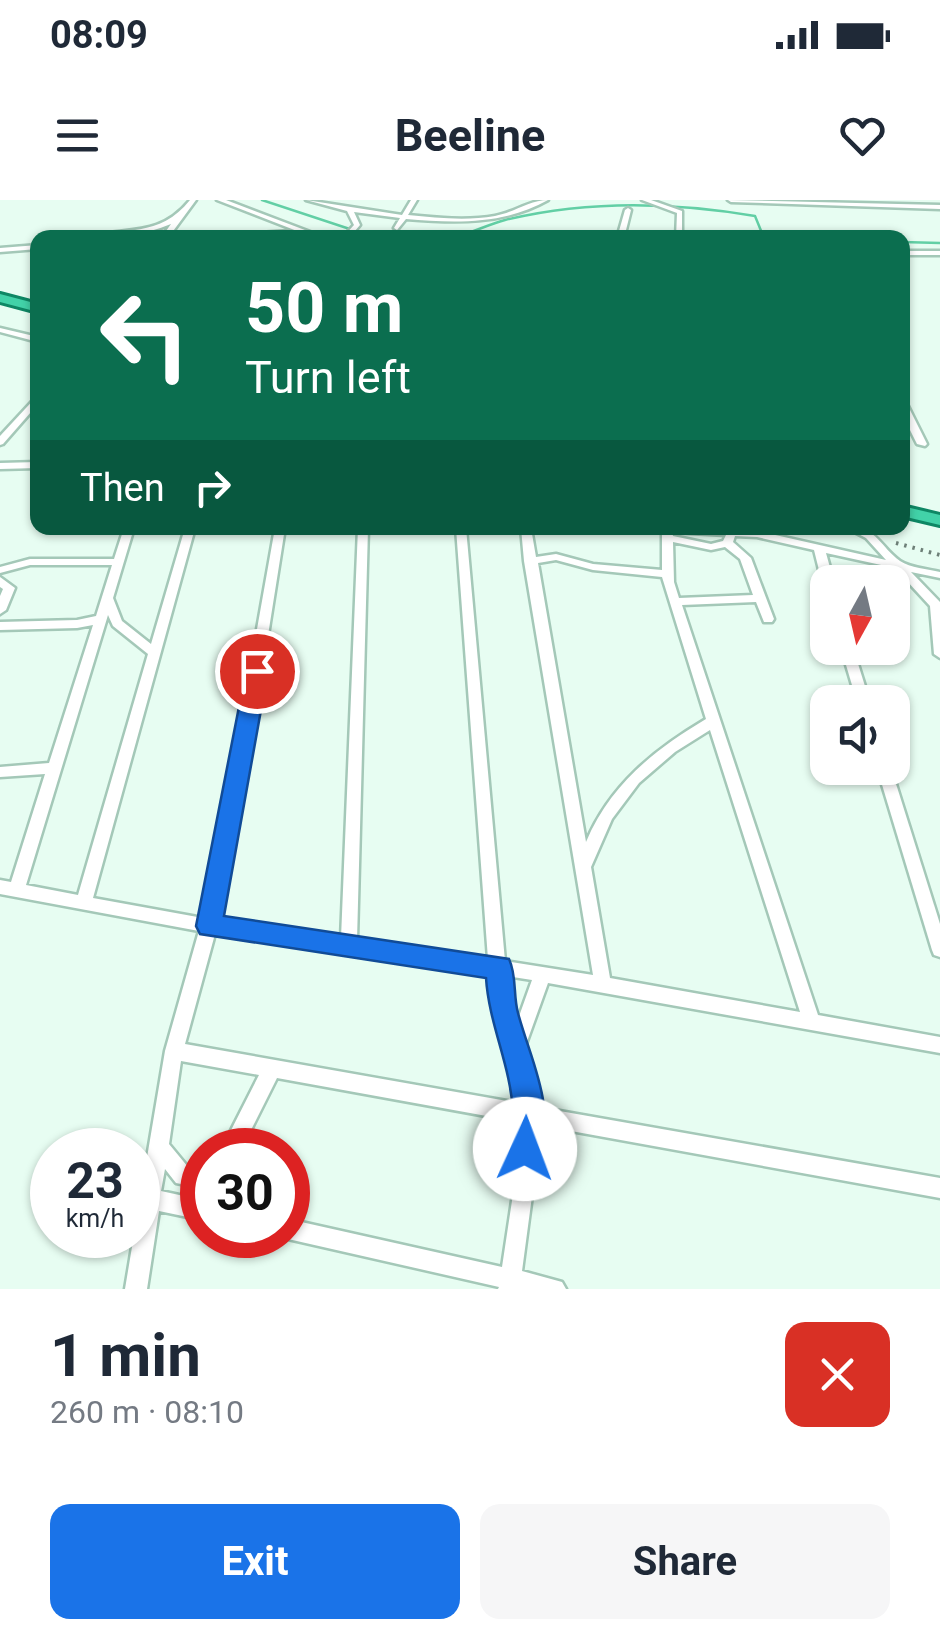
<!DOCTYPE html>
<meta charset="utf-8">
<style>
body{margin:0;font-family:Roboto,sans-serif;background:#f6f6f7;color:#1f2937;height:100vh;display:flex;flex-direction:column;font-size:38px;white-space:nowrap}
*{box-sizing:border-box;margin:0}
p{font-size:32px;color:#747a83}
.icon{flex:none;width:55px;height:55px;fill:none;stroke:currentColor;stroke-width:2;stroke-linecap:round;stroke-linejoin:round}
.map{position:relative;height:1089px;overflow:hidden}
.drawer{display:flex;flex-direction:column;background:#fff;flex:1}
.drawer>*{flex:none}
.hud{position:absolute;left:30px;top:30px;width:880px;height:305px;border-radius:20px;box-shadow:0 2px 8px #0004;background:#0b6e4f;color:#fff;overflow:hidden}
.needle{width:65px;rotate:188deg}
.fabs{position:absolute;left:810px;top:365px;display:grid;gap:20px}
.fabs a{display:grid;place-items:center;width:100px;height:100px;border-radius:20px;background:#fff;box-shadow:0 2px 8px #0004;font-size:50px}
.speed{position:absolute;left:30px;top:928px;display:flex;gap:20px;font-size:50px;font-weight:700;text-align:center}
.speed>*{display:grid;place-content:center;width:130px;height:130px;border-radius:50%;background:#fff;box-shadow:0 2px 8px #0004;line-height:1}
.speed small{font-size:25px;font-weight:400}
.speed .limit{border:15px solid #d22;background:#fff;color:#111}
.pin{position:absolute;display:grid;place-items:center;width:85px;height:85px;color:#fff;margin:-42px;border:5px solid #fff;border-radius:50%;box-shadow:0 2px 10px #0007}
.me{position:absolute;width:110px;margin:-55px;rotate:2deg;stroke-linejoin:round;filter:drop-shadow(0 0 8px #0008)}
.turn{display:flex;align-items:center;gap:35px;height:210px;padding:0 50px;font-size:45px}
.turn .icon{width:130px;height:130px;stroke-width:2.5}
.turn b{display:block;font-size:70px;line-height:85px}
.then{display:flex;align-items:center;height:95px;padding:0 50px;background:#0003;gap:20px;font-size:38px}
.round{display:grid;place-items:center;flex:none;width:105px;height:105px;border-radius:20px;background:#f6f6f7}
.headline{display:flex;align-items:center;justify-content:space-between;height:170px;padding:0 50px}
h1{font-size:60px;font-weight:700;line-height:75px}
.cta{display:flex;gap:20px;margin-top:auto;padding:20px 50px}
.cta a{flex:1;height:115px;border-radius:20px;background:#1a73e8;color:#fff;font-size:40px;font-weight:700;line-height:115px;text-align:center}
.cta a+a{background:#f6f6f7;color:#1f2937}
.status{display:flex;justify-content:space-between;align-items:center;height:70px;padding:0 50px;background:#fff;direction:ltr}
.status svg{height:28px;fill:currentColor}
header{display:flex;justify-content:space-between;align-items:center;height:130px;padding:0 50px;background:#fff;font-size:45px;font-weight:700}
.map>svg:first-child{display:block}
</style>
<div class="status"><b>08:09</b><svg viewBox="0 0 49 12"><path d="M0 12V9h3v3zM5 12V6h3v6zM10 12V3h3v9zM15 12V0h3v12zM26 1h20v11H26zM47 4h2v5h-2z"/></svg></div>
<header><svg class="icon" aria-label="menu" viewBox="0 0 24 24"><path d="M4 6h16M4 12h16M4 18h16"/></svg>Beeline<svg class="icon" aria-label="heart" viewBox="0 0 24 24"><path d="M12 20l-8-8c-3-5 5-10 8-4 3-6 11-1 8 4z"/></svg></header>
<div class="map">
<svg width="940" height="1089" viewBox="0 0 940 1089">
<rect width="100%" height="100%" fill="#e7fdf2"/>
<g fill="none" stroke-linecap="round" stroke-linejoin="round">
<g stroke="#62cfa5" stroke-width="2.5">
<polyline points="262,0 377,38"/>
<path d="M 453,38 C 471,33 487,25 505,20 C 587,0 673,2 755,16 L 764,38"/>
<polyline points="902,42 940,43"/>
</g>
<defs>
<g id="minor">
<path d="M 190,0 L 196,0 L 168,38 L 161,38 L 171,24 C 143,36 112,38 82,38 C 124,26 159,39 190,0 Z"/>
<polygon points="217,0 226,0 326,38 315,38"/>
<path d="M 306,0 L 402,15 L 411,0 L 417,0 L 408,15 C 437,18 467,21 495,16 C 513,13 530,0 548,0 C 504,25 455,23 406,19 L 397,30 L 394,28 L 400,18 L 354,12 L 360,25 L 349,38 L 342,38 L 354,25 L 347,11 Z"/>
<polygon points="642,0 651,0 682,11 682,38 676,38 677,13"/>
<polygon points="728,0 940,5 940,9 731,2"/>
<polygon points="628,8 631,10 624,38 617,38 625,10"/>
<polygon points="291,31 293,34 207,38 210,36"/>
<polygon points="38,45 38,49 0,52 0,48"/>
<rect x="902" y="51" width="38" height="4"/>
<polygon points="0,128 38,137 38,142 0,132"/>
<polygon points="38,195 38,204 3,244 0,245 0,236"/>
<polygon points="902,201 907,204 927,244 925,246 917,244 902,214"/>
<polygon points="38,262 38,268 0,269 0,263"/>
<path d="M 124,328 L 134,328 L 113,398 L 122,421 L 151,444 L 185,328 L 195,328 L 93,698 L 203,718 L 220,637 L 275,328 L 285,328 L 236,637 L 218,720 L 341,738 L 358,328 L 368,328 L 357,740 L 488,759 L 456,328 L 466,328 L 505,761 L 593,775 L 524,361 L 521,328 L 531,328 L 536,357 L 556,354 L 593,364 L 662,370 L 662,332 L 650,330 L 649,328 L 757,331 L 886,360 L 866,338 L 847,328 C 877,326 879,346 900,361 C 910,368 928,369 940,372 L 940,378 L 911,372 L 940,402 L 940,458 L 934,454 L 930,406 L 895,368 L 826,353 L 834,382 L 828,382 L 828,385 L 822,382 L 814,350 L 757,337 L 735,336 L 733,342 L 751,358 L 774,419 L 772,422 L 764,422 L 756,402 L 682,405 L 818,815 L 940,837 L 940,853 L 548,783 L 525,847 L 533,875 L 537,907 L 940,978 L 940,998 L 538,925 L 534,981 L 522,1071 L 562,1082 L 566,1089 L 498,1089 L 499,1087 L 288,1039 L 280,1035 L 288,1035 L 288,1019 L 502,1067 L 515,981 L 519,922 L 277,878 L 241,950 L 221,950 L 259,875 L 181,861 L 169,944 L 188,967 L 202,968 L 202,988 L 176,983 L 165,969 L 161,991 L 202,1000 L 202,1020 L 159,1011 L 147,1089 L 125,1089 L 134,1035 L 138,1035 L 140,999 L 165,851 L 199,731 L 0,694 L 0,680 L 11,682 L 45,574 L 0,577 L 0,567 L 49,563 L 93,425 L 77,428 L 0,430 L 0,422 L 77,420 L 96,416 L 112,365 L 30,365 L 0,373 L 0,367 L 30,359 L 114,359 ZM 672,332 L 726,335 L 723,341 L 711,344 L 673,336 ZM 673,342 L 711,350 L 725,347 L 740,359 L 753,395 L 679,398 L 674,382 ZM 556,360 L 593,370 L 662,377 L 706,519 C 654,550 610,585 586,642 L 538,363 ZM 108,415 L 113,426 L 148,454 L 78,695 L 26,685 ZM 710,530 L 800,812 L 610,778 L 591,667 L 612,619 L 639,583 L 675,552 ZM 215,734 L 489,774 C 493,820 515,858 518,903 L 185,844 ZM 507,776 L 532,780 L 517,822 Z"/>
<polygon points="0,377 15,388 6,410 0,414 0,396 3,389 0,387"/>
<polygon points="841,448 853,448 870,502 857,502"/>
<polygon points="877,568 891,568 940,724 940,757 934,755 932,750"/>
</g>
<g id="trunk">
<polygon points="0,94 38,104 38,112 0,102"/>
<polygon points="902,306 940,315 940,325 902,316"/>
</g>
</defs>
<use href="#minor" stroke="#a4c8b8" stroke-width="5"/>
<use href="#trunk" stroke="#0e8764" stroke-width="6"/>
<polyline stroke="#6e8078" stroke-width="4" stroke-dasharray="2.5 6" stroke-linecap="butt" points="896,343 940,355"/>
<use href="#minor" fill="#fff" fill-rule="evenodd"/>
<use href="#trunk" fill="#42d2a8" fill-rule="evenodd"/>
</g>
<path fill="#1a73e8" stroke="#114b97" stroke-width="2.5" d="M 257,464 L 268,471 L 224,716 L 509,759 C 517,776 513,795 518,813 C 531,862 558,909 537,960 L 525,965 L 514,960 C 507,944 514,930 513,913 C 511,866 489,825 486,778 L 200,734 L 196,726 L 246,471 Z"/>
</svg>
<div class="fabs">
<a><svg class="needle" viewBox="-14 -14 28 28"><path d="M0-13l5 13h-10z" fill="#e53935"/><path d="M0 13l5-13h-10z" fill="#747a83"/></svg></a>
<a><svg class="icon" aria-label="sound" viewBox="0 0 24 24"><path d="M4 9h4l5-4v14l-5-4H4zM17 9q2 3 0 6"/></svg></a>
</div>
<div class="speed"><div>23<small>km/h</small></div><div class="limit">30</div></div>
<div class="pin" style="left:257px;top:471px;background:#d93025"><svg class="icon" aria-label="arrive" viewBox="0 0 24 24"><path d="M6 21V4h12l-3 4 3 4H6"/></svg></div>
<svg class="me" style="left:525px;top:949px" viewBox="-20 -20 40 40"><circle r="19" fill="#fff"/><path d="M0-13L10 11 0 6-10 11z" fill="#1a73e8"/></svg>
<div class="hud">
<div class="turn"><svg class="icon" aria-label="left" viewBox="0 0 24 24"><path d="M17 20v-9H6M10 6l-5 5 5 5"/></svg><div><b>50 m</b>Turn left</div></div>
<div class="then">Then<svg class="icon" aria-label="right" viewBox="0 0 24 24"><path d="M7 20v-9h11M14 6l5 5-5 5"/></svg></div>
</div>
</div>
<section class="drawer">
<div class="headline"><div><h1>1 min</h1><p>260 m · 08:10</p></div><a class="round" style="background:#d93025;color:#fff"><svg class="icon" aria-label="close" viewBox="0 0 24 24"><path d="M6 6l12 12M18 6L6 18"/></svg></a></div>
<div class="cta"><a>Exit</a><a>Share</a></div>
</section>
